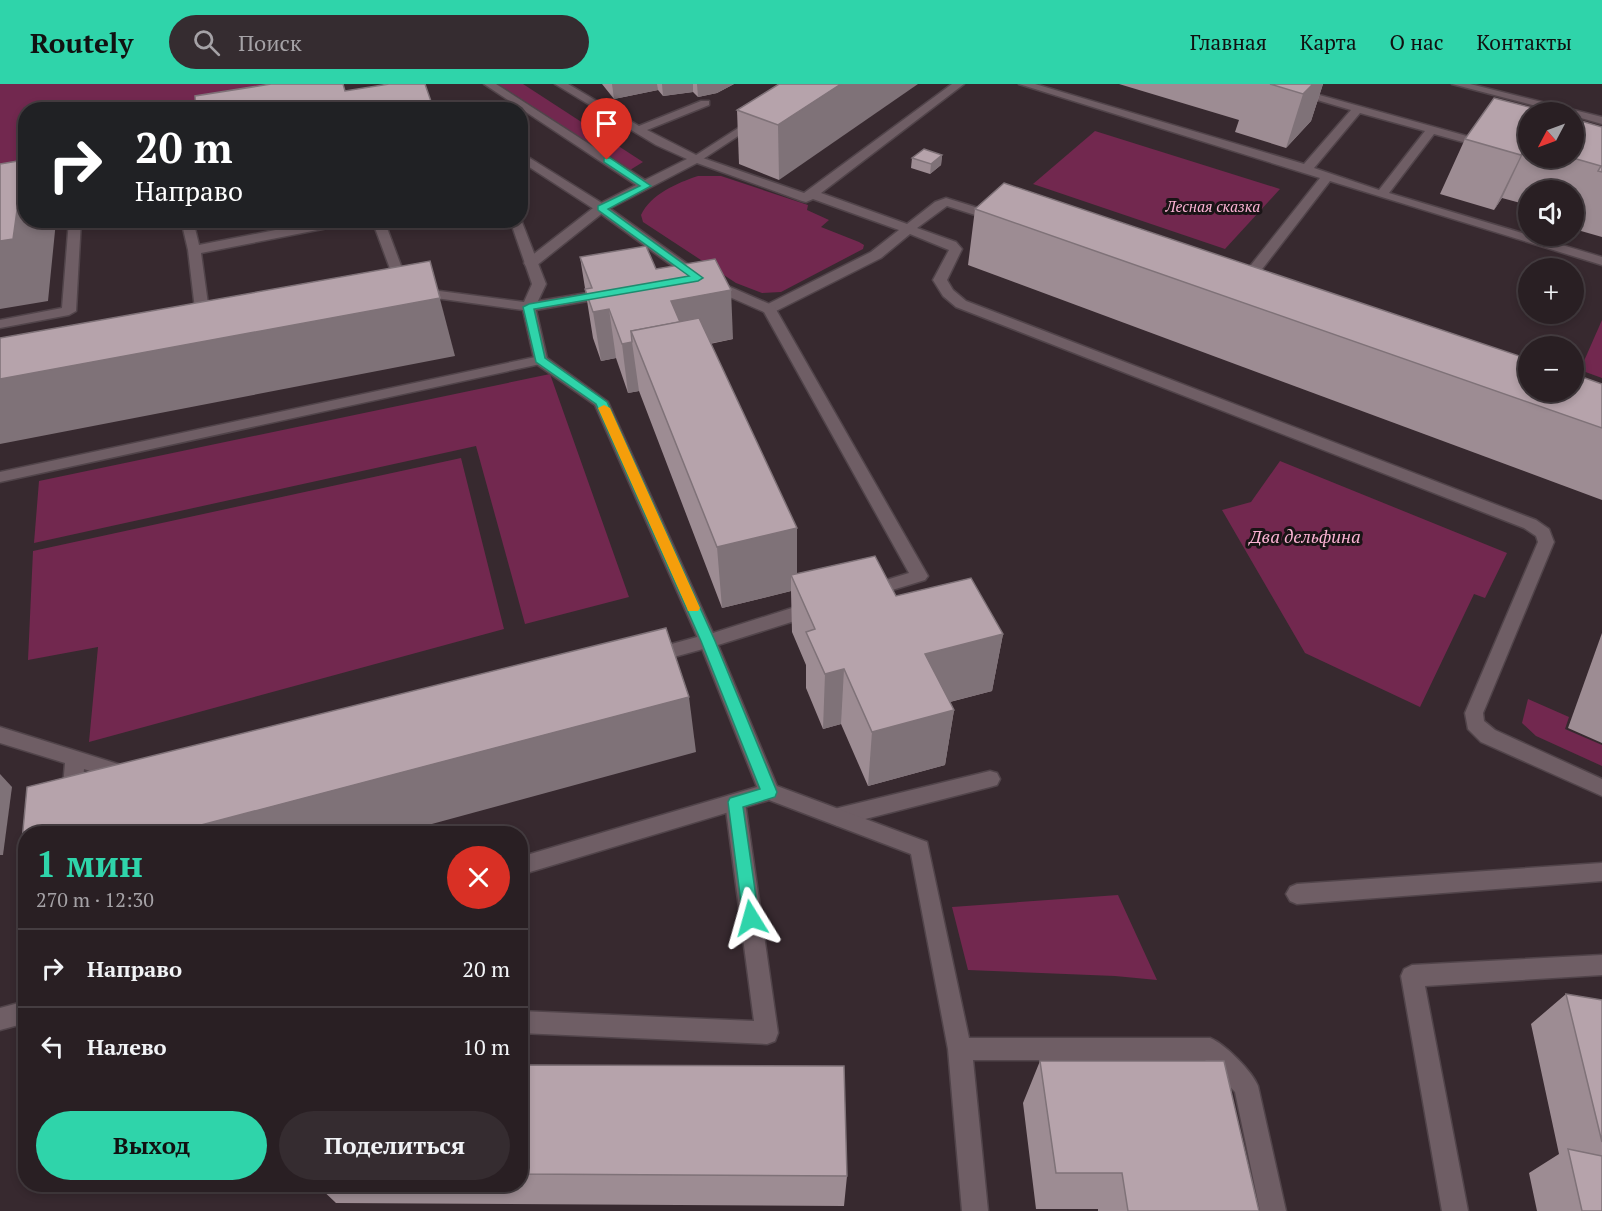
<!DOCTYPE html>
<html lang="ru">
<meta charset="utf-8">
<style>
body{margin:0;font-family:"PT Serif",serif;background:#352c30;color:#f1f3f6;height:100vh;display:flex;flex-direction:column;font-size:22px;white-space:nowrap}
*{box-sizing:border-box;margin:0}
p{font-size:20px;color:#a5a2a6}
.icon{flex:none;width:33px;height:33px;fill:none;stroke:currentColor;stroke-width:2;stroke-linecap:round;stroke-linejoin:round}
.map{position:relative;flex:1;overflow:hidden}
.sheet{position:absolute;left:18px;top:742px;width:510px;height:366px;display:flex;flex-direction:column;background:#291f23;border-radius:24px;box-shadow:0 3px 9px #0003,0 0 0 2px #453d41}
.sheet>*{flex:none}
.hud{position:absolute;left:18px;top:18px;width:510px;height:126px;border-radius:24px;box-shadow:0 3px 9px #0003,0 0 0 2px #453d41;background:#202124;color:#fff;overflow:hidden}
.needle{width:39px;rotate:229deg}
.fabs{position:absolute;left:1518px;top:18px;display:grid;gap:12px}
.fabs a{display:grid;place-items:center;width:66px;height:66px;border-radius:50%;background:#291f23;box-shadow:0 3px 9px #0003,0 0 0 2px #453d41;font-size:30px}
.pin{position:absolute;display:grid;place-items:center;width:51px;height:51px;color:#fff;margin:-62px -26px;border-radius:50% 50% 50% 0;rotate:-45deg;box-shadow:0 0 6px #0007}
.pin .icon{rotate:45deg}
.me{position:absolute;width:66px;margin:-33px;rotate:352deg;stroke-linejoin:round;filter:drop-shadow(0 0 4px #0008)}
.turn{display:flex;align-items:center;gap:21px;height:126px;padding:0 18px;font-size:27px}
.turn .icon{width:78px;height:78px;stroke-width:2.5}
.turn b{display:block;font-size:42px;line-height:51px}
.round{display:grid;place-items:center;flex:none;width:63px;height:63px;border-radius:32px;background:#352c30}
.head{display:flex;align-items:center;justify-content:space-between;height:102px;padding:0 18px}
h1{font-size:36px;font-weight:800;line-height:45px;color:#2fd4aa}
.action{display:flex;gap:12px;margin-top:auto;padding:12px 18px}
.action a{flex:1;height:69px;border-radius:36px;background:#2fd4aa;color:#111;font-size:24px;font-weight:800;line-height:69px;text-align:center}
.action a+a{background:#352c30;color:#f1f3f6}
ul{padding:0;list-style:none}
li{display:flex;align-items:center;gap:18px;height:78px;padding:0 18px;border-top:2px solid #453d41}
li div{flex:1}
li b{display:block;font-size:22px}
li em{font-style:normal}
header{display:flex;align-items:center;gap:36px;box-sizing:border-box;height:84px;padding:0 30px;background:#2fd4aa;color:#111}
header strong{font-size:28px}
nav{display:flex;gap:33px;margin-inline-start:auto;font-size:21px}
.search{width:420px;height:54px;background:#352c30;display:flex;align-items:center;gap:15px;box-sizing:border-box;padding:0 21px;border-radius:33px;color:#a5a2a6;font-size:22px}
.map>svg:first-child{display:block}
</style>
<header>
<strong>Routely</strong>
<div class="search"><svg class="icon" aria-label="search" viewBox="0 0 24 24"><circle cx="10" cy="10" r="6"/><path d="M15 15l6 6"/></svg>Поиск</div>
<nav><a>Главная</a><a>Карта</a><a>О нас</a><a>Контакты</a></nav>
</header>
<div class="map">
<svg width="1602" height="1127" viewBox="0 0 1602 1127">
<rect width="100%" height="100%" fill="#37292f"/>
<g fill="#72284f">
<polygon points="0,0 317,0 245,25 26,26 25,94 0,99"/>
<polygon points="498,0 523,0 643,78 630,86"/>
<polygon points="1095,47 1280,105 1225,165 1033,100"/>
<path d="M 698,92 L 721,92 L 808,121 L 807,126 L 829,136 L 821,143 L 859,158 L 864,161 L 863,165 L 781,208 L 762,209 L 736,199 L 643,138 L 641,131 C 651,110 677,99 698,92 Z"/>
<polygon points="1602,236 1602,294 1580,286"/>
<polygon points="550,290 629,513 525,540 476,362 34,459 39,397"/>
<polygon points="461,374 504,545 89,658 98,563 28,576 33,467"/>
<polygon points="1280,377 1507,469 1485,514 1474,510 1420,623 1305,569 1222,426 1251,418"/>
<polygon points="1528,615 1569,633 1565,645 1602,661 1602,682 1536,652 1522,639"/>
<polygon points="1118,811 1157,896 1115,892 968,886 952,823"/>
</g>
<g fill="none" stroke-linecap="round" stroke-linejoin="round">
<defs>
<g id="service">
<polygon points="484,0 496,0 645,96 687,75 656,61 555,0 568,0 639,42 701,17 709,17 709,21 647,46 700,73 804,109 952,0 964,0 821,109 907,140 935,118 946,114 1001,131 1003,134 1001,137 997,138 947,122 917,144 956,158 962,165 947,196 953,206 966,217 1536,436 1549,445 1554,458 1483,629 1484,637 1495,646 1602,695 1602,712 1481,658 1468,645 1465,629 1538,458 1536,452 1524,444 956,223 943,212 933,196 949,166 910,150 881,174 774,228 764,228 762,225 764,222 871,168 899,146 813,115 806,118 802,117 697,79 605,127 536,182 526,182 524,179 526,176 597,121 636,101"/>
<path d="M 1019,0 L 1035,0 L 1304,80 L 1351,26 L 1263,0 L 1280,0 L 1528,69 L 1528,74 L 1533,74 L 1528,76 L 1434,50 L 1389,109 L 1602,173 L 1602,181 L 1330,97 L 1246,206 L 1236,206 L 1234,203 L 1236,200 L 1320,94 ZM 1360,29 L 1425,47 L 1379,106 L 1314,84 Z"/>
<polygon points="540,272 547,276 545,279 0,398 0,388"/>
<polygon points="708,550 714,552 717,557 714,562 652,579 646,577 643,572 646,567"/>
<polygon points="0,643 134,685 137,691 134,697 127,699 84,685 79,750 59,750 65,679 0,659"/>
<polygon points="990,687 997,689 1000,695 997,701 990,703 838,742 831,739 828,733 831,727 838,724"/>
<polygon points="735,710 742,712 745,718 778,949 775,957 767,960 520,949 520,927 754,937 725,718 728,712"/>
<polygon points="1602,779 1602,797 1297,820 1290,817 1286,810 1290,803 1297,800"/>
<polygon points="1602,871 1602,891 1425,902 1468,1127 1442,1127 1401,892 1404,885 1412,881"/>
</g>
<g id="minor">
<polygon points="757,32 763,35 761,37 700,77 692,77 690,75"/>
<polygon points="520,68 605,121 703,191 774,222 928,492 925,496 866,514 860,512 857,508 860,504 909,489 764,228 693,197 597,127 520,77"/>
<path d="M 520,133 L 546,200 L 538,217 L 611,205 L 618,209 L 611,213 L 536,226 L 547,274 L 608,318 L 713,549 L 814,517 L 820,519 L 823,524 L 820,529 L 718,561 L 777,702 L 927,758 L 969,954 L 1210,954 C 1225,960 1252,987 1258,1002 L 1286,1127 L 1260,1127 L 1235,1008 L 1205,976 L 973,976 L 988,1127 L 962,1127 L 948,965 L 911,770 L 769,716 L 520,791 L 520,773 L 757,703 L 699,557 L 595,321 L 535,279 L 523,226 L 399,209 L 372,136 L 384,136 L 409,203 L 524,218 L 532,200 L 510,136 L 520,136 Z"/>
<polygon points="69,136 81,136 76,227 69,231 0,244 0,236 62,224"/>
<polygon points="181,136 193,136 199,161 326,136 354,136 348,140 201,169 211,242 204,246 197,242 188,166"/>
<polygon points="26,917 26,939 0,946 0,924"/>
</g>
<polygon id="secondary" points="1452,0 1470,0 1602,33 1602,40 1574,32 1574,28 1559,28"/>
</defs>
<use href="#service" stroke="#51444a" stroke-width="3"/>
<use href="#minor" stroke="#51444a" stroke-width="3"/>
<use href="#secondary" stroke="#51444a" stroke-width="3"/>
<use href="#service" fill="#6f5e65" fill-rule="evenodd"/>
<use href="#minor" fill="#6f5e65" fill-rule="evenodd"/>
<use href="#secondary" fill="#6f5e65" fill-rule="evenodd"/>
</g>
<g fill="#9d8c93">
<polygon points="602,0 734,0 717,9 698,13 693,8 663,12 658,6 614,15"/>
<polygon points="779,0 779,96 739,80 737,26"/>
<polygon points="1119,0 1323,0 1311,37 1286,64 1235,48 1239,36"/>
<polygon points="1528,28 1528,74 1574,74 1574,35 1602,43 1602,153 1574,145 1574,106 1528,106 1528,121 1502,114 1494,126 1440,110 1465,55"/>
<polygon points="942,71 941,81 930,90 911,84 912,74"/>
<polygon points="975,125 1602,300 1602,416 968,181"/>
<polygon points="580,173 656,185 733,255 710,260 797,490 896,512 1003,550 992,607 950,618 954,626 945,681 868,702 841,640 823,645 806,604 806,581 792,548 791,507 722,524 639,307 628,309 616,274 601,277 593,254"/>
<polygon points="1602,549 1602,659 1568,644"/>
<polygon points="1566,910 1602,916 1602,1127 1537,1127 1529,1089 1559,1070 1531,940"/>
<polygon points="1040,977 1259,1127 1098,1127 1098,1125 1036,1125 1023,1019"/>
<polygon points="520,981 847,1092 844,1122 336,1119 317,1101 520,1101"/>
</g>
<g fill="#7f7278">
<polygon points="612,0 657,0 658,6 614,15"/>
<polygon points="662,0 693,0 693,8 663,12"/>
<polygon points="697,0 734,0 717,9 698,13"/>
<polygon points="841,0 918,0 779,96 778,41"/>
<polygon points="1313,0 1323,0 1311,37 1286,64 1303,10"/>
<polygon points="1528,59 1502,114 1494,126 1521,71"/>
<polygon points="942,71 941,81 930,90 931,80"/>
<polygon points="24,76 26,80 26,136 56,137 48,217 0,225 0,157"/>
<polygon points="223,136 250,136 225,141"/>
<polygon points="430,177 455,272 0,360 0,295"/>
<polygon points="731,206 733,255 686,264 671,217"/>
<polygon points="609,225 616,274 601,277 593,228"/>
<polygon points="632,258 639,307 628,309 622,260"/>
<polygon points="797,444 797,504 791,491 791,507 722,524 717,463"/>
<polygon points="1003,550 992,607 918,626 925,570"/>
<polygon points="844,585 841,640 823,645 825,590"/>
<polygon points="689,613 696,668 395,750 167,750"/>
<polygon points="954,626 945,681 868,702 872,648"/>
<polygon points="0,690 12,703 3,771 0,771"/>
<polygon points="26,787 26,795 19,789"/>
</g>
<g fill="#b6a3ab" stroke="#7f7278" stroke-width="1.5">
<polygon points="271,0 343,0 345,7 389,0 425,0 434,26 196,26 195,12"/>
<polygon points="779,0 841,0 778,41 737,26"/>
<polygon points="1270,0 1313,0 1303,10"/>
<polygon points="1494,14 1548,28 1528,28 1528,59 1521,71 1465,55"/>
<polygon points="1574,35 1602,43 1602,88 1598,87 1601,82 1573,74 1575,71 1574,71"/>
<polygon points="924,65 942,71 931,80 912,74"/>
<polygon points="24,76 13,155 0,157 0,80"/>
<polygon points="1004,99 1528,275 1528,308 1574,308 1574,290 1602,300 1602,344 975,125"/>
<polygon points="646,162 656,185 715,175 731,206 671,217 680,238 631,247 632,258 622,260 609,225 593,228 585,205 592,204 580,173"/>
<polygon points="430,177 440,214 0,295 0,254"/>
<polygon points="699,234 797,444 717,463 631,247"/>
<polygon points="875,472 896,512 971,494 1003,550 925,570 954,626 872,648 844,585 825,590 806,548 815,545 791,491"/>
<polygon points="666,544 689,613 167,750 26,750 26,787 19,789 27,703"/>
<polygon points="1566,910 1602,916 1602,1058"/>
<polygon points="1040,977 1224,977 1259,1127 1128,1127 1122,1089 1056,1089"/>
<polygon points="520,981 844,982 847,1092 520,1090"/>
<polygon points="1568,1065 1602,1072 1602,1127 1582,1127"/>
</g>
<polygon fill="#2fd4aa" stroke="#1f8a6e" stroke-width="1.5" points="604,74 610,74 651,102 608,125 703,194 698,197 534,225 545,274 607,318 715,557 777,708 775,713 743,723 759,834 757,839 751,841 745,839 743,834 728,718 730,714 760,705 701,557 596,320 536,278 523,223 529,220 689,192 598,126 598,122 640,102 604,78"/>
<polygon fill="#f59e0b" points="604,321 610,324 700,524 698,527 688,527 687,524 598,324"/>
<g text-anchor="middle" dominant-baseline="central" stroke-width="6" stroke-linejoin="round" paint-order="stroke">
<g font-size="15" font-style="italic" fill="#fbb3d4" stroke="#1a1416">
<text x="1213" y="122">Лесная сказка</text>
</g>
<g font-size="18" font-style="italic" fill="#fbb3d4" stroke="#1a1416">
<text x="1305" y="452">Два дельфина</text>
</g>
</g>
</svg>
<div class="fabs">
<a><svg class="needle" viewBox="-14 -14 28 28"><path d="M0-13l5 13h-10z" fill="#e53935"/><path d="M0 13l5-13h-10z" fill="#a5a2a6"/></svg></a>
<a><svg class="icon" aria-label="sound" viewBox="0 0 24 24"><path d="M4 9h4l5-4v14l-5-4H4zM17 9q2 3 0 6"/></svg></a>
<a>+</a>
<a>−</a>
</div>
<div class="pin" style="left:607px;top:76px;background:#d93025"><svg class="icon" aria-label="arrive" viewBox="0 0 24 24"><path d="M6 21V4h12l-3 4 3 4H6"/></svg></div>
<svg class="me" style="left:751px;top:834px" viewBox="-20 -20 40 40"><path d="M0-17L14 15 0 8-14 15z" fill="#2fd4aa" stroke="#fff" stroke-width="4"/></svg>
<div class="hud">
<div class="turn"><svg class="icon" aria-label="right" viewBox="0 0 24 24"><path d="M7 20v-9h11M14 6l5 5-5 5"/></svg><div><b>20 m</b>Направо</div></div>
</div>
<section class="sheet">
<div class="head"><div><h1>1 мин</h1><p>270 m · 12:30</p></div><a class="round" style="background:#d93025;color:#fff"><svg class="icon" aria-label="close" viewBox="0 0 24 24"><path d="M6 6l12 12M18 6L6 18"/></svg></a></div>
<ul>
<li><svg class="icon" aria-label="right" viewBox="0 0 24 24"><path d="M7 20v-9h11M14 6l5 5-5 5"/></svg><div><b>Направо</b></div><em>20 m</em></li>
<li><svg class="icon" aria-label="left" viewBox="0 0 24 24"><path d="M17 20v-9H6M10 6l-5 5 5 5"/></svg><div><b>Налево</b></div><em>10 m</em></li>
</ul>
<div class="action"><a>Выход</a><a>Поделиться</a></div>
</section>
</div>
